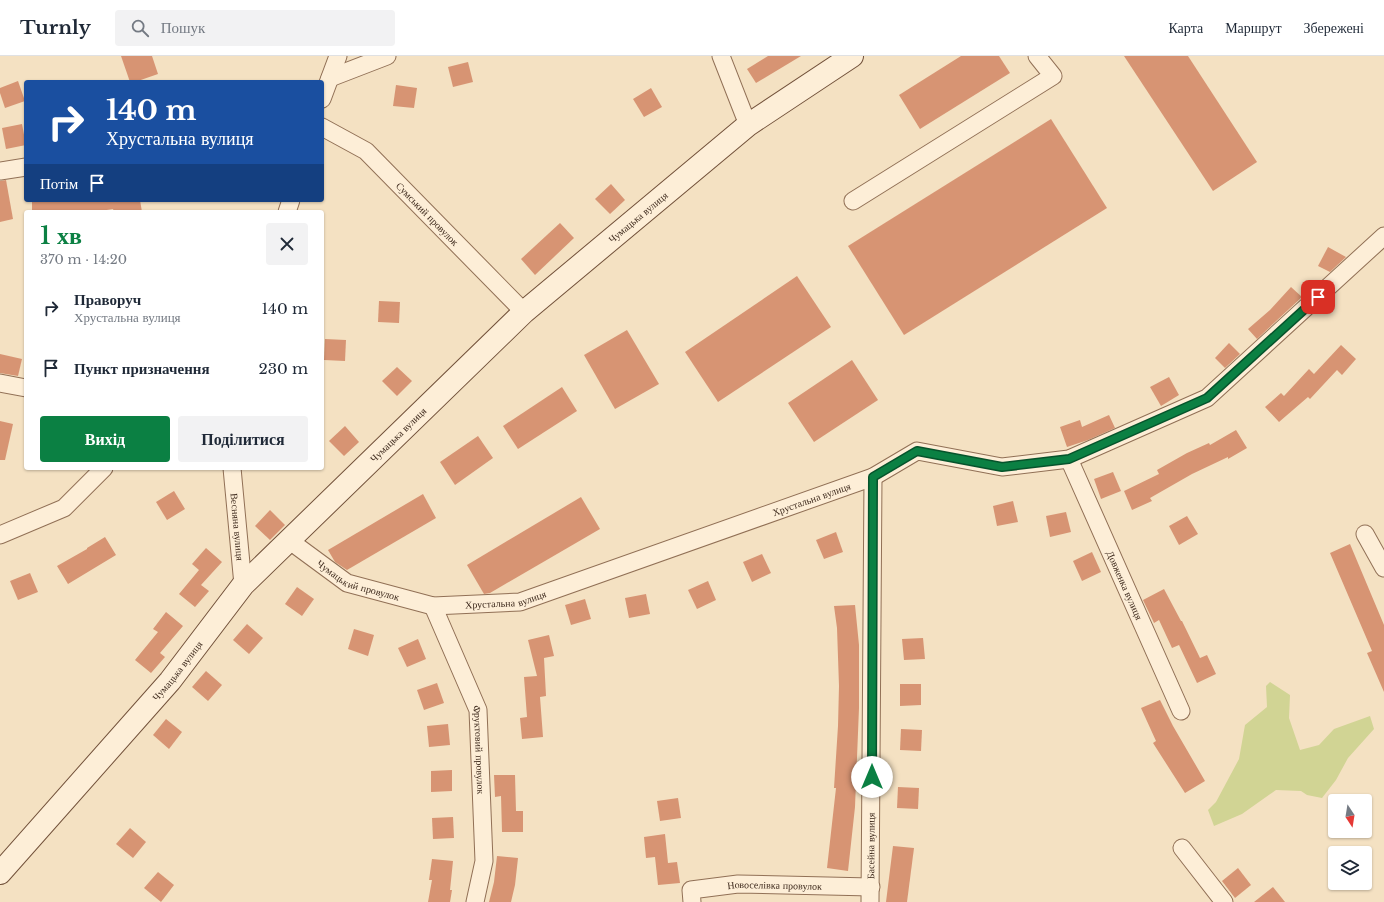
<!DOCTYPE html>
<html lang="uk">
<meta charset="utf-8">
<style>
body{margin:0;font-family:"Libre Baskerville",serif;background:#f2f2f3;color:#1f2937;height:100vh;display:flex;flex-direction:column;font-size:15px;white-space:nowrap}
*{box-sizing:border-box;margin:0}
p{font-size:13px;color:#747a83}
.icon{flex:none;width:22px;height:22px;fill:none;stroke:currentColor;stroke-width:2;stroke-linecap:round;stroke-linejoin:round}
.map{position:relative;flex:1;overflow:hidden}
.panel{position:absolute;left:24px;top:154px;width:300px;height:260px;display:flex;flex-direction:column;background:#fff;border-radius:4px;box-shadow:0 1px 3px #0004}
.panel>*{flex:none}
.guide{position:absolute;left:24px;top:24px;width:300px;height:122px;border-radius:4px;box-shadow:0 1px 3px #0004;background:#1a4fa0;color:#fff;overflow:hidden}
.needle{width:26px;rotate:168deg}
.fabs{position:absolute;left:1328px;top:738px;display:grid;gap:8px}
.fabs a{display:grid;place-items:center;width:44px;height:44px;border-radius:4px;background:#fff;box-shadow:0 1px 3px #0004;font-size:20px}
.pin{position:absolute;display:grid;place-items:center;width:34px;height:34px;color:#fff;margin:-17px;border-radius:8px;box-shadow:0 2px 6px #0006}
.me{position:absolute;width:44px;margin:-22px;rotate:0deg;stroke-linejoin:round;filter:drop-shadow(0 0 3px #0008)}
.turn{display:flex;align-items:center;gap:14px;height:84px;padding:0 16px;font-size:18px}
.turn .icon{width:52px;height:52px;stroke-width:2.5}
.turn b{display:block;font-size:28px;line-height:34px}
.then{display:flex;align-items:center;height:38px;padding:0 16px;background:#0003;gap:8px;font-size:15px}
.round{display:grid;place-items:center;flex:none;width:42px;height:42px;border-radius:4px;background:#f2f2f3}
.summary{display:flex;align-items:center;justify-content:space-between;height:68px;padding:0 16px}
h1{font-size:24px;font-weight:600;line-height:30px;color:#0b8043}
.action{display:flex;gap:8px;margin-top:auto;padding:8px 16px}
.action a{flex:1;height:46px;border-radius:4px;background:#0b8043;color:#fff;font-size:16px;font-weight:600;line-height:46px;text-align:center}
.action a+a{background:#f2f2f3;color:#1f2937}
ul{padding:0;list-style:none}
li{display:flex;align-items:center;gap:12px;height:60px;padding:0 16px}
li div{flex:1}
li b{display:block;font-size:15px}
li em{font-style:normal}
header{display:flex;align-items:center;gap:24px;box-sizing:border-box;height:56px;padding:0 20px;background:#fff;border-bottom:1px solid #e0e1e3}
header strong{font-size:19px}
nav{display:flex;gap:22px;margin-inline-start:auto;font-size:14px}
.search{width:280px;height:36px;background:#f2f2f3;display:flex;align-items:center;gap:10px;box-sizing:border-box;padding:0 14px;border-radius:4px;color:#747a83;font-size:15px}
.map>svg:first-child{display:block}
</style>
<header>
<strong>Turnly</strong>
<div class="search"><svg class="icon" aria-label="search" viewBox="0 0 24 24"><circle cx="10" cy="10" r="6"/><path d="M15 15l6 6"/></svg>Пошук</div>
<nav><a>Карта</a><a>Маршрут</a><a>Збережені</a></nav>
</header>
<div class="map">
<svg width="1384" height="846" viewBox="0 0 1384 846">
<rect width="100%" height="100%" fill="#f4e1c2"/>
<polygon fill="#d1d494" points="1270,626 1290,639 1289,662 1300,694 1319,689 1334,673 1370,660 1374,673 1348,702 1336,724 1322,742 1307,739 1301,735 1276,734 1242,758 1214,770 1208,754 1216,746 1239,703 1245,669 1267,651 1266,630"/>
<g fill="#d79473">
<polygon points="121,0 152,0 158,18 135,26 130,26"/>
<polygon points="768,0 801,0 756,27 747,13"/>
<polygon points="961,0 999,0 1010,17 920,73 899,39"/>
<polygon points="1124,0 1188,0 1257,106 1213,135"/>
<polygon points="468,6 473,26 453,31 448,11"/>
<polygon points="18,25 25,45 5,52 0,37 0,32"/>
<polygon points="396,29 417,32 414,52 393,50"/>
<polygon points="651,32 662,51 644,61 633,43"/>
<polygon points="1051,63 1107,152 904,279 848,190"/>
<polygon points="22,68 26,89 6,93 2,72"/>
<polygon points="6,124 13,163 0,166 0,125"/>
<polygon points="611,128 625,144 610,158 595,143"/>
<polygon points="32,144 140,144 142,156 114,156 113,153 94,156 32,156"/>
<polygon points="560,167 574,182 535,219 521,203"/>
<polygon points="1328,191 1346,201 1330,216 1318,210"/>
<polygon points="797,220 831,271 718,346 685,296"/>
<polygon points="1291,231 1302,241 1257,283 1248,273 1270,254"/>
<polygon points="379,245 400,246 399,267 378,266"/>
<polygon points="627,274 659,328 615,353 584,299"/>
<polygon points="325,283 346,284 345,305 324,304"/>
<polygon points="1229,287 1240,298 1225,312 1215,302"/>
<polygon points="1341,289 1356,303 1342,319 1337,314 1310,343 1308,341 1279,366 1265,351 1281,337 1284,340 1309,313 1314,318"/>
<polygon points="0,298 22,303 18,320 0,317"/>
<polygon points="852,304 878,344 814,386 788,347"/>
<polygon points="397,311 412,325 397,340 382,325"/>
<polygon points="1169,321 1179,339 1161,350 1150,331"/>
<polygon points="562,331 577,355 518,393 503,370"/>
<polygon points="1109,359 1115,372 1088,384 1067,391 1060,371 1080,364 1082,371"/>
<polygon points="0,365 13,368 5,404 0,404"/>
<polygon points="345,370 359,386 344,400 329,385"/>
<polygon points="1236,374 1247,392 1228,403 1228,401 1192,418 1150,442 1152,445 1132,454 1124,435 1159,418 1157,414 1187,397 1209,387 1210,389"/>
<polygon points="478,380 493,402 455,429 440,406"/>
<polygon points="1113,416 1121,435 1101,443 1094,423"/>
<polygon points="174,435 185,453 167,464 156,446"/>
<polygon points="423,438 436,462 347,514 335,506 328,494"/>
<polygon points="581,441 600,473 490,537 484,538 467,509"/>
<polygon points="1013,445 1018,466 997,470 993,450"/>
<polygon points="270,454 285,469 270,484 255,470"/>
<polygon points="1066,456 1071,476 1050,481 1046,460"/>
<polygon points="1187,460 1198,478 1179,489 1169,470"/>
<polygon points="836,476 843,496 824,503 816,484"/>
<polygon points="105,481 116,499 68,528 57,510 87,493 87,492"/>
<polygon points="1350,488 1384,569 1384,636 1367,597 1372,595 1330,497"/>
<polygon points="206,492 222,506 201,529 209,535 195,551 179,538 199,514 192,508"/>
<polygon points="1092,496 1101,516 1082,525 1073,505"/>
<polygon points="762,498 771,517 752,526 743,506"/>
<polygon points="30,517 38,536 18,544 10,525"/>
<polygon points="708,525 716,544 697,553 688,534"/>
<polygon points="297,531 314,543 302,560 285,548"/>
<polygon points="1164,533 1181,565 1182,565 1200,602 1207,599 1216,618 1197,627 1179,589 1172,592 1159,564 1154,567 1143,544"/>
<polygon points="646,538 650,558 629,562 625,542"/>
<polygon points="585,543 591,563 571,569 565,549"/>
<polygon points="855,549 859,589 859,652 855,751 848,815 827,812 836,732 834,732 838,670 839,630 837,572 834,550"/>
<polygon points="166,556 183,570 160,597 165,601 151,617 135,604 158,576 153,573"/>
<polygon points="247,568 263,582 249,598 233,584"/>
<polygon points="354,573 374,579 368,600 348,593"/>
<polygon points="549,579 554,600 544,602 546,640 540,641 543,681 522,683 520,662 527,661 524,621 537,620 528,584"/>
<polygon points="923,582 925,603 904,604 902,583"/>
<polygon points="418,583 426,603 407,611 398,592"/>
<polygon points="206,615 222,629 208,645 192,631"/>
<polygon points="437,627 444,647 424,654 417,634"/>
<polygon points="900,628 921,628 921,649 900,650"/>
<polygon points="1160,644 1173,670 1205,725 1185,737 1153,687 1156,685 1141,652"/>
<polygon points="166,663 182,676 169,693 153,679"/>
<polygon points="448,668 450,689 429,691 427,670"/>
<polygon points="901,673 922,674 921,695 900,694"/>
<polygon points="452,714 452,735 431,736 431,715"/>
<polygon points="494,719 515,719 516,755 523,755 523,776 502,776 501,740 495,741"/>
<polygon points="898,731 919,732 918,753 897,752"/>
<polygon points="678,742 681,762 660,765 657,745"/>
<polygon points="453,761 454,782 433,783 432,762"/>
<polygon points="130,772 146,786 133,802 116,788"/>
<polygon points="665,778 668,807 677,806 680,827 658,829 655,801 646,802 644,781"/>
<polygon points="893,790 914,792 907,846 886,846"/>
<polygon points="497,800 518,802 515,829 511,846 489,846 494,826"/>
<polygon points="432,803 453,805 450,834 452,834 450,846 428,846 432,824 429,824"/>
<polygon points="1238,812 1251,829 1235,842 1222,825"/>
<polygon points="158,816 174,829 161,846 144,832"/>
<polygon points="1273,831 1285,846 1254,846"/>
</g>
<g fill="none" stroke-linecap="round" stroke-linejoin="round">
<defs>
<g id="street">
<polyline points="721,0 748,69"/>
<polyline points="330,22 387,0"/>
<polyline points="322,43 338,0"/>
<path id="s1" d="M 322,71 L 366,95 L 524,256"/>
<polyline points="0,115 26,111"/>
<polyline points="853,145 1053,20 1037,0"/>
<polyline points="287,156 291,144"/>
<polyline points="0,327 26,332"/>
<path id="s2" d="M 1069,403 L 1181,655"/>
<path id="s3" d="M 232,412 L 243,529"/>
<polyline points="1365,478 1384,512"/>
<polyline points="0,479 64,452 104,412"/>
<path id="s4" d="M 290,485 L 347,527 L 433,550 L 520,546 L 873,421 L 917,395 L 1002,411 L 1069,403 L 1207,342 L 1384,180"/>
<path id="s5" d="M 433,550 L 478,654 L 484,805 L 475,846"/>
<polyline points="1182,792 1224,846"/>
<path id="s6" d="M 692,846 L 691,834 L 738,828 L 871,831"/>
<path id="s7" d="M 870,846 L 873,421"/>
</g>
<g id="secondary">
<path id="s8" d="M 0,817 L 170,625 L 243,529 L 524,256 L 748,69 L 852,0"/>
</g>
</defs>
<use href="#street" stroke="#917056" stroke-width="19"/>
<use href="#secondary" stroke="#72513a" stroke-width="24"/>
<use href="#street" stroke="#fdeed7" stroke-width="17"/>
<use href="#secondary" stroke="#fdeed7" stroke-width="22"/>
</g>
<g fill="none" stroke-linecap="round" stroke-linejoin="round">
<defs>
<polyline id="route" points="872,721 873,421 917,395 1002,411 1069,403 1207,342 1318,241"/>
</defs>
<use href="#route" stroke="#07532c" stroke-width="10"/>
<use href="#route" stroke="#0b8043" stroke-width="7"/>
</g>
<g text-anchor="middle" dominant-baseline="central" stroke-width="4" stroke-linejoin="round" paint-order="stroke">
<g font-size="10" fill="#3e2a1d" stroke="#faebd3">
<text stroke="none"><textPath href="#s1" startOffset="138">Сумський провулок</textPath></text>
<text stroke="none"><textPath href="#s8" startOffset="917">Чумацька вулиця</textPath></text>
<text stroke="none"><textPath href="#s8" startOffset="593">Чумацька вулиця</textPath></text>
<text stroke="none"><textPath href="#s4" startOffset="556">Хрустальна вулиця</textPath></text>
<text stroke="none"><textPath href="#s3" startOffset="59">Весняна вулиця</textPath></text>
<text stroke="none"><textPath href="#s4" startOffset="80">Чумацький провулок</textPath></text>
<text stroke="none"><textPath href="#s2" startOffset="138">Довженка вулиця</textPath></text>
<text stroke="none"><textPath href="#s4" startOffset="233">Хрустальна вулиця</textPath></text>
<text stroke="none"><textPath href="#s8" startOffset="269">Чумацька вулиця</textPath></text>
<text stroke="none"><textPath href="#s5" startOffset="153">Фруктовий провулок</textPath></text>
<text stroke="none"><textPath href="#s7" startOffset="56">Басейна вулиця</textPath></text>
<text stroke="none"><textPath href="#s6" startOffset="96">Новоселівка провулок</textPath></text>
</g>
</g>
</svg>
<div class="fabs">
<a><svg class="needle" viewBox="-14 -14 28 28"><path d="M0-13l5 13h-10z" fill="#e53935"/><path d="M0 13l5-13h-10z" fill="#747a83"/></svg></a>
<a><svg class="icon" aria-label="layers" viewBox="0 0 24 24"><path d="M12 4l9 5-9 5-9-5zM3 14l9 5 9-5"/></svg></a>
</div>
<div class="pin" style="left:1318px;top:241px;background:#d93025"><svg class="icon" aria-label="arrive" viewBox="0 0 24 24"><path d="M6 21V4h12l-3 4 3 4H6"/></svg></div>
<svg class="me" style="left:872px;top:721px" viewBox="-20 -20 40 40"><circle r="19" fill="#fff"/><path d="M0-13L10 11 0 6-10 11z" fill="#0b8043"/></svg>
<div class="guide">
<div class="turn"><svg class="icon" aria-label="right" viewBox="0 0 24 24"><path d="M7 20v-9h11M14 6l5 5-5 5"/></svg><div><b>140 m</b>Хрустальна вулиця</div></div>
<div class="then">Потім<svg class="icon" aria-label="arrive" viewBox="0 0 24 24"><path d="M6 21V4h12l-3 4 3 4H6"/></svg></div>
</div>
<section class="panel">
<div class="summary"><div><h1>1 хв</h1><p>370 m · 14:20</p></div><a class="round"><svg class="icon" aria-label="close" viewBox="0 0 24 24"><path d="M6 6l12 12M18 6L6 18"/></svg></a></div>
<ul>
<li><svg class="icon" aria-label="right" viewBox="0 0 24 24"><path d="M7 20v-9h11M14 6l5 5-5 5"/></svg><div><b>Праворуч</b><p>Хрустальна вулиця</p></div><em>140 m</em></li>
<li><svg class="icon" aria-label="arrive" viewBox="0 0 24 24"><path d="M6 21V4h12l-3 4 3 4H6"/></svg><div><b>Пункт призначення</b></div><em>230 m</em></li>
</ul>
<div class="action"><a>Вихід</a><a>Поділитися</a></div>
</section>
</div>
